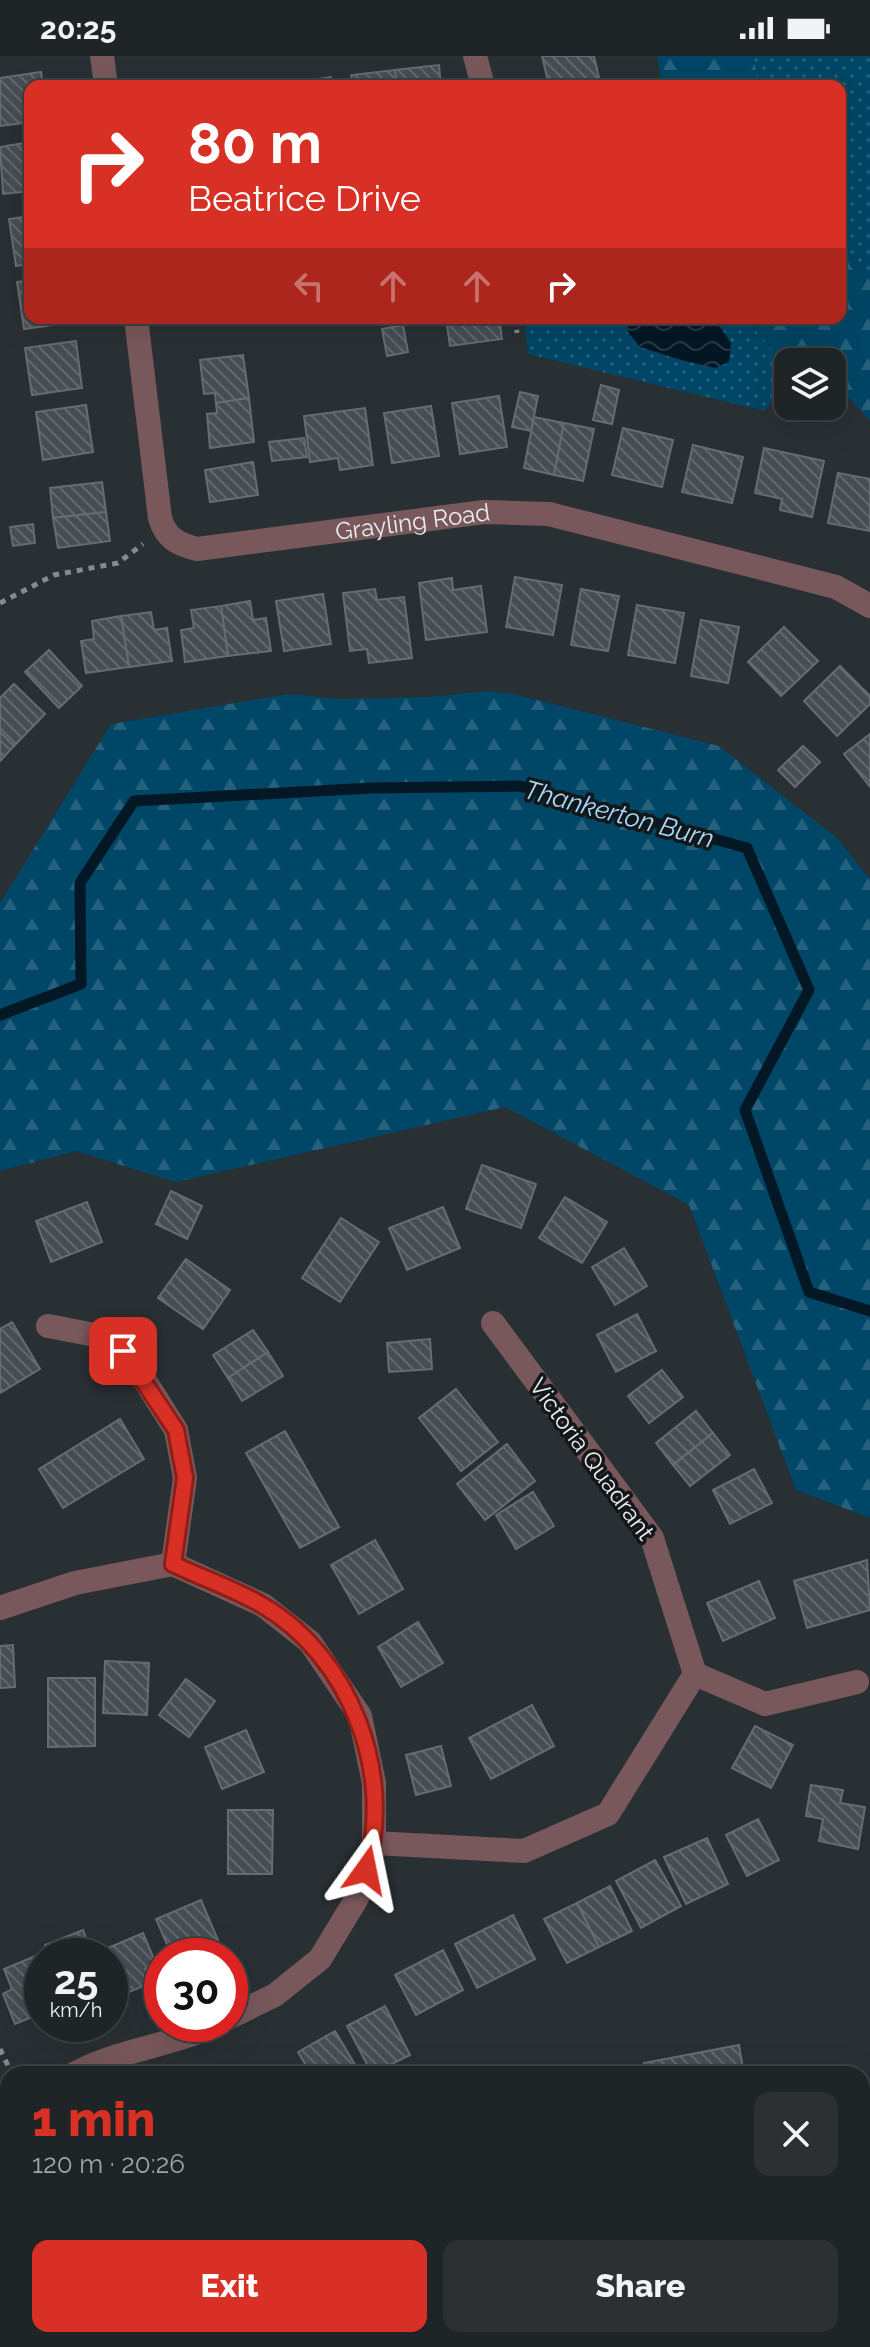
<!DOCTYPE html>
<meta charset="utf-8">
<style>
body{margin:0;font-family:Raleway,sans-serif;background:#2c3033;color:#f1f3f6;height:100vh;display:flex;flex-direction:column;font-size:30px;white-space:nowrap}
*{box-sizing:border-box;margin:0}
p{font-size:26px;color:#a1a4a7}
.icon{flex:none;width:44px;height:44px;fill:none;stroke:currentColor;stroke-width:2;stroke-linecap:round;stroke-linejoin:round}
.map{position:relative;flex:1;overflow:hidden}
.panel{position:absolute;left:0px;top:2010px;width:870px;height:282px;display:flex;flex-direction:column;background:#1f2427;border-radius:24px 24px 0 0;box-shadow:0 8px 32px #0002,0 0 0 2px #3c4144}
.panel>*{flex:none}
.hud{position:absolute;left:24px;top:24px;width:822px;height:244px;border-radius:16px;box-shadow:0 8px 32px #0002,0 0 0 2px #3c4144;background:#d93025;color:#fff;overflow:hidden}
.controls{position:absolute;left:774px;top:292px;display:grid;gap:16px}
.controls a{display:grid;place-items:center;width:72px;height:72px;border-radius:16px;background:#1f2427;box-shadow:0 8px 32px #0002,0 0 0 2px #3c4144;font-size:40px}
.speed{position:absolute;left:24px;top:1882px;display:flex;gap:16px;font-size:40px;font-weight:700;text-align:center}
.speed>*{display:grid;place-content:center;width:104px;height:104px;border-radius:50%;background:#1f2427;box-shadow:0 8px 32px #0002,0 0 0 2px #3c4144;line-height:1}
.speed small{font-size:20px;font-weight:400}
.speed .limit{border:12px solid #d22;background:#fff;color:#111}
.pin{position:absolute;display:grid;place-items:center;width:68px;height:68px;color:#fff;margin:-34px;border-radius:16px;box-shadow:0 4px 12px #0006}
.me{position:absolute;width:88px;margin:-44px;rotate:12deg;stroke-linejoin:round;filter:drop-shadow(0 0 6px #0008)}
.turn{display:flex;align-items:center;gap:28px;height:168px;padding:0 32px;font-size:36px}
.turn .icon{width:104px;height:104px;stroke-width:2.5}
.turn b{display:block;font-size:56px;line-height:68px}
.lanes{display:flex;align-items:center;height:76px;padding:0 32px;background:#0003;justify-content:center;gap:40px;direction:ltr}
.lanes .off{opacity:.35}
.round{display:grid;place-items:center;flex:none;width:84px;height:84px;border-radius:16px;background:#2c3033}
.headline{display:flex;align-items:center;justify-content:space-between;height:136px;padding:0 32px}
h1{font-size:48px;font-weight:800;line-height:60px;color:#d93025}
.primary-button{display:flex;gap:16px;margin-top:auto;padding:16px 32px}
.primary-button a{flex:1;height:92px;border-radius:16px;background:#d93025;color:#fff;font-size:32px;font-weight:800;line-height:92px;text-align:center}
.primary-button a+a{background:#2c3033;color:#f1f3f6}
.status{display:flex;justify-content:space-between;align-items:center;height:56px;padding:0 40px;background:#1f2427;direction:ltr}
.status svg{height:22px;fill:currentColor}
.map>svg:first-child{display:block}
</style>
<div class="status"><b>20:25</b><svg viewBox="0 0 49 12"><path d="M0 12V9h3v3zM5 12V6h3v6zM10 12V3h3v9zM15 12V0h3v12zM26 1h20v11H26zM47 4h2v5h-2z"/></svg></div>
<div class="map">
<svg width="870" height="2291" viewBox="0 0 870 2291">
<defs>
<pattern id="grass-dots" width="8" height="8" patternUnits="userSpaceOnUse" patternTransform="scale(2)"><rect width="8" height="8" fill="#004666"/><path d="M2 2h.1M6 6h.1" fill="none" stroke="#25617c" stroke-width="1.8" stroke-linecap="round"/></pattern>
<pattern id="forest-firs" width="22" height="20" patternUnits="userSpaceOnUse" patternTransform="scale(2)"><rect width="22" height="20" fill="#004666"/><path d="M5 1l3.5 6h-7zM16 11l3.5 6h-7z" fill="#25617c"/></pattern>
<pattern id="water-waves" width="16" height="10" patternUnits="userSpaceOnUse" patternTransform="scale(2)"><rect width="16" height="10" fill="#031824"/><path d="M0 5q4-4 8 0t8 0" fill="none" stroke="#283a44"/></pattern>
<pattern id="building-back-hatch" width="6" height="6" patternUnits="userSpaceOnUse" patternTransform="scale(2)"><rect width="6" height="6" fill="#474e53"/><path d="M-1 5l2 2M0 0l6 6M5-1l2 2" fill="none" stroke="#62686c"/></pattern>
</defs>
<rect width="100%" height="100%" fill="#293034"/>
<g fill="url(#grass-dots)">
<polygon points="754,0 870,0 870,223 840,188 840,30 758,30 754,22"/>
<polygon points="524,262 745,262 788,311 788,320 765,355 528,298"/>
</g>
<g fill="url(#forest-firs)">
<polygon points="657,0 754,0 758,30 662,30"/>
<polygon points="840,188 870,223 870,365 838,329 832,327 832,306 788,306 788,311 745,262 840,262"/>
<polygon points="488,635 513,638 719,690 836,781 870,823 870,1462 796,1434 689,1149 505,1051 176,1126 76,1095 0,1115 0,847 111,668 289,638 340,643 428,641"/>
</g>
<polygon fill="url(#water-waves)" points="630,262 714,262 731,287 729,306 715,312 681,304 640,291 627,275"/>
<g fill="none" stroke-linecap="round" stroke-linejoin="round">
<polyline stroke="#031824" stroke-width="11" points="0,959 81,928 80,827 134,745 371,732 520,730 747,792 809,934 745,1054 809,1236 870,1255"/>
</g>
<g fill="url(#building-back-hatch)" stroke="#666d71" stroke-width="2">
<polygon points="542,0 594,0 599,22 549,30"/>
<polygon points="439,9 441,30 397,30 395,14"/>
<polygon points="395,14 397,30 353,30 351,19"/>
<polygon points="41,16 43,30 30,30 30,66 0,70 0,22"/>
<polygon points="331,21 333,30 281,30 281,28"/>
<polygon points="30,86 30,135 3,138 0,91"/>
<polygon points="30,160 30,208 16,210 9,163"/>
<polygon points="30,224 30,262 74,262 75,266 24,273 17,226"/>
<polygon points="446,262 499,262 502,283 450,290"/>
<polygon points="403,269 408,296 387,300 382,273"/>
<polygon points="76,285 82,332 32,339 25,292"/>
<polygon points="243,299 249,342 216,347 215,337 204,338 200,304"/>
<polygon points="601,329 619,334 612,368 593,364"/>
<polygon points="520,336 538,340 531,375 512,371"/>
<polygon points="499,340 507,391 460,398 452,347"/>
<polygon points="249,342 254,386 210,392 207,358 217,357 216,347"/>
<polygon points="86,349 93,396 43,404 36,356"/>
<polygon points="431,350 439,400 392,407 384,357"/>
<polygon points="365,352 373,409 340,414 338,402 310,406 304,360"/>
<polygon points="534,361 564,367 554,419 524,412"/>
<polygon points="564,367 594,373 583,425 554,419"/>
<polygon points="623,372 673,384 662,431 612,419"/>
<polygon points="304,382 307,401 272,405 269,386"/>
<polygon points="693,389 743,401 732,447 682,436"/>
<polygon points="764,392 824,405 812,461 780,454 782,443 755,437"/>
<polygon points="253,406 258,439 210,446 205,414"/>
<polygon points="838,417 870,423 870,475 828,467"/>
<polygon points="102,426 106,456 53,462 50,432"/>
<polygon points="106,456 110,485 58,492 53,462"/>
<polygon points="33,468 35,487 13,490 10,471"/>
<polygon points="515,521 562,529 553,579 506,571"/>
<polygon points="452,522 453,534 481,530 487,576 426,584 419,527"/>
<polygon points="375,533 377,544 404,541 412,602 369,607 367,593 350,595 343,537"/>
<polygon points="581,533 619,540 608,595 571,589"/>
<polygon points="323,538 331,588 284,595 276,545"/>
<polygon points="250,545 253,564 266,562 271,595 228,600 221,550"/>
<polygon points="637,549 684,557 675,607 628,599"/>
<polygon points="221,550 228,600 185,606 181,574 194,572 191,554"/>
<polygon points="151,556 154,574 167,572 172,605 129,611 121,560"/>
<polygon points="121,560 129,611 86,617 81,585 94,583 92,565"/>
<polygon points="701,564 739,571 728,627 691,620"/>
<polygon points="784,571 818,605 781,640 748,606"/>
<polygon points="49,594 82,630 59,652 25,616"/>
<polygon points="840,610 870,640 870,648 837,680 804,645"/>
<polygon points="14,628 45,658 14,690 0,676 0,642"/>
<polygon points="0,676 14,690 0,705"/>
<polygon points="870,678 870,731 844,698"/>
<polygon points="803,690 820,706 795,731 778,714"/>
<polygon points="482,1109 536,1128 521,1172 466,1153"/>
<polygon points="171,1135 202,1150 187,1183 156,1168"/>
<polygon points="565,1141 607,1166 582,1207 539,1182"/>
<polygon points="87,1146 102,1186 51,1206 36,1165"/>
<polygon points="443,1151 460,1192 407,1214 389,1172"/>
<polygon points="341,1162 379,1186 340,1246 302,1222"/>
<polygon points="624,1192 647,1230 615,1249 592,1211"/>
<polygon points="186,1203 230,1234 203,1273 158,1242"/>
<polygon points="637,1258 656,1295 616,1316 597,1279"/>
<polygon points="12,1266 40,1313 0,1337 0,1273"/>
<polygon points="253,1274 268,1296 228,1322 213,1299"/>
<polygon points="430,1283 432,1313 389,1316 387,1287"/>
<polygon points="268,1296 283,1320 242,1345 228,1322"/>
<polygon points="662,1314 683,1341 649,1367 628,1340"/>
<polygon points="456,1333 498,1386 461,1415 419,1362"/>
<polygon points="696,1355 713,1377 673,1409 656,1387"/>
<polygon points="120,1363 144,1403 63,1452 39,1413"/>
<polygon points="285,1375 339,1471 300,1492 246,1397"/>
<polygon points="713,1377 730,1399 690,1430 673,1409"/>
<polygon points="507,1388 535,1425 485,1464 457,1428"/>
<polygon points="754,1413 772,1447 730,1468 713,1434"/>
<polygon points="533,1436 554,1470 516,1493 496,1459"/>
<polygon points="375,1484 403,1533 359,1558 331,1509"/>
<polygon points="867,1504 870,1554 807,1572 794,1525"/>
<polygon points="759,1525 775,1562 723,1585 707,1547"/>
<polygon points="418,1566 443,1607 401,1631 378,1591"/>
<polygon points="13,1589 15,1631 0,1632 0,1590"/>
<polygon points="105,1605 149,1607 147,1659 103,1657"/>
<polygon points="48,1622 95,1622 95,1690 48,1691"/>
<polygon points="186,1623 215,1645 189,1681 159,1659"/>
<polygon points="532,1649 554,1690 491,1723 469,1682"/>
<polygon points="755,1670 793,1689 771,1732 732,1712"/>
<polygon points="246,1674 264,1716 222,1733 205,1691"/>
<polygon points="441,1690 451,1730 416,1739 406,1699"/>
<polygon points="811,1729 843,1734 840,1747 865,1751 858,1793 819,1785 823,1763 806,1760"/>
<polygon points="228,1754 273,1754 272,1818 228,1818"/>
<polygon points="758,1763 779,1804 747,1820 726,1779"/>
<polygon points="707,1782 728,1828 686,1848 664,1801"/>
<polygon points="655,1804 681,1850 641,1872 616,1825"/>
<polygon points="610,1830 632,1875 599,1891 577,1847"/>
<polygon points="201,1844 220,1889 196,1900 172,1900 156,1863"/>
<polygon points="577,1847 599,1891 567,1907 544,1863"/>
<polygon points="513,1859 535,1903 477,1932 455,1888"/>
<polygon points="83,1874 93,1900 49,1900 45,1889"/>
<polygon points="143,1877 156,1908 145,1913 151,1927 122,1939 110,1911 110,1900 105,1900 103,1894"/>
<polygon points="443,1894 463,1934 416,1959 395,1919"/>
<polygon points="40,1898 42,1946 36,1948 40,1958 15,1968 3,1938 12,1933 4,1913"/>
<polygon points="385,1950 410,1999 372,2018 347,1970"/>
<polygon points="335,1975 360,2017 311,2018 298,1996"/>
<polygon points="739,1989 744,2018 647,2018 644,2007"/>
<polygon points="862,2162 870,2176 870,2241 864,2244"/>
<polygon points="169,2284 220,2284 224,2291 173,2291"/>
<polygon points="424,2284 440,2284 444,2291 412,2291"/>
<polygon points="603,2284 633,2284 637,2291 593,2291"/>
</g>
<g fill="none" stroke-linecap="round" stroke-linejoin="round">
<g stroke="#858b8f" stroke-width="5" stroke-dasharray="6 6" stroke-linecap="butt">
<polyline points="515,262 517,277"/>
<polyline points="0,547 54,519 118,507 143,488"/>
<polyline points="0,1993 12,2018"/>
</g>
<g stroke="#78585b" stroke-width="24">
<polyline points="102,0 106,30"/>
<polyline points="475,0 483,30"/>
<path id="s1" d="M 136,262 L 160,462 C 166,482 177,488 197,493 L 484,456 L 549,458 L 836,531 L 870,550"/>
<polyline points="48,1270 111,1282 135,1309 176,1374 185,1422 173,1508"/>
<polyline points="0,1552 75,1527 173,1508 263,1549 310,1586 360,1660 374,1727 374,1787 357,1842 320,1903 275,1939 230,1961"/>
<polyline points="695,1618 765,1648 857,1626"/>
<polyline points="374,1787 524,1795 608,1758 695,1618 652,1482 493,1267"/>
<path d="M 74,2018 C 119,1993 170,1991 216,1968"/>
<polyline points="0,2079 8,2068"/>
<polyline points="17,2284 28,2291"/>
<polyline points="291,2284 295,2291"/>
<polyline points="705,2284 717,2291"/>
<polyline points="782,2291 785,2284"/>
</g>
</g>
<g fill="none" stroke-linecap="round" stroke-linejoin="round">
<defs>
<path id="route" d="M 123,1295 L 176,1374 L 185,1422 L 173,1508 C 202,1522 235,1533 262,1549 C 350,1600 395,1718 366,1814"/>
</defs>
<use href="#route" stroke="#8d1f18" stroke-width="20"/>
<use href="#route" stroke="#d93025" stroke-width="14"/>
</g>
<g text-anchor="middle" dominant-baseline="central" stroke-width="7" stroke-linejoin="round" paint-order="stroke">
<g font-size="24" fill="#e9edf0" stroke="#141719">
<text stroke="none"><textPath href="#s1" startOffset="470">Grayling Road</textPath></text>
<text transform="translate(592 1403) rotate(54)">Victoria Quadrant</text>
</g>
<g font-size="26" font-style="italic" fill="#a4dbfe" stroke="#141719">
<text transform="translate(619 758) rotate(15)">Thankerton Burn</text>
</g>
</g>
</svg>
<div class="controls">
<a><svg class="icon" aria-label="layers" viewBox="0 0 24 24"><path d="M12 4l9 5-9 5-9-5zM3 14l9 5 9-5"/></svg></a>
</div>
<div class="speed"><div>25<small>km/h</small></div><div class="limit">30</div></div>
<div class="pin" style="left:123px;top:1295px;background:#d93025"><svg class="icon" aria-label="arrive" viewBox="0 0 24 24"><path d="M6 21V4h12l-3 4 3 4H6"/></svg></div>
<svg class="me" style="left:366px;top:1814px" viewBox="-20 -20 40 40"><path d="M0-17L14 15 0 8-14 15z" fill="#d93025" stroke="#fff" stroke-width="4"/></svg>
<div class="hud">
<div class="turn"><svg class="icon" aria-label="right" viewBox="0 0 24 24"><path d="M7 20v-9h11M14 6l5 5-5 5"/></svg><div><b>80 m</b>Beatrice Drive</div></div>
<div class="lanes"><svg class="icon off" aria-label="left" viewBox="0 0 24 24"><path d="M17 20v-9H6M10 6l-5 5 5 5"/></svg><svg class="icon off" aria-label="ahead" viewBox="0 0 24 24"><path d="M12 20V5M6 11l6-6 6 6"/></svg><svg class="icon off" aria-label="ahead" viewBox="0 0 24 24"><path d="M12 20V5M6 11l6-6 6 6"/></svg><svg class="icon" aria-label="right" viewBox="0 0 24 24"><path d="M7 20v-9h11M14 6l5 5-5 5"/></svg></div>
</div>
<section class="panel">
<div class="headline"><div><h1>1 min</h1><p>120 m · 20:26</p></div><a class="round"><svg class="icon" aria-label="close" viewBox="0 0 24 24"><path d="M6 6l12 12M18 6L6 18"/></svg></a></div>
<div class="primary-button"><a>Exit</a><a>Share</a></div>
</section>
</div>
